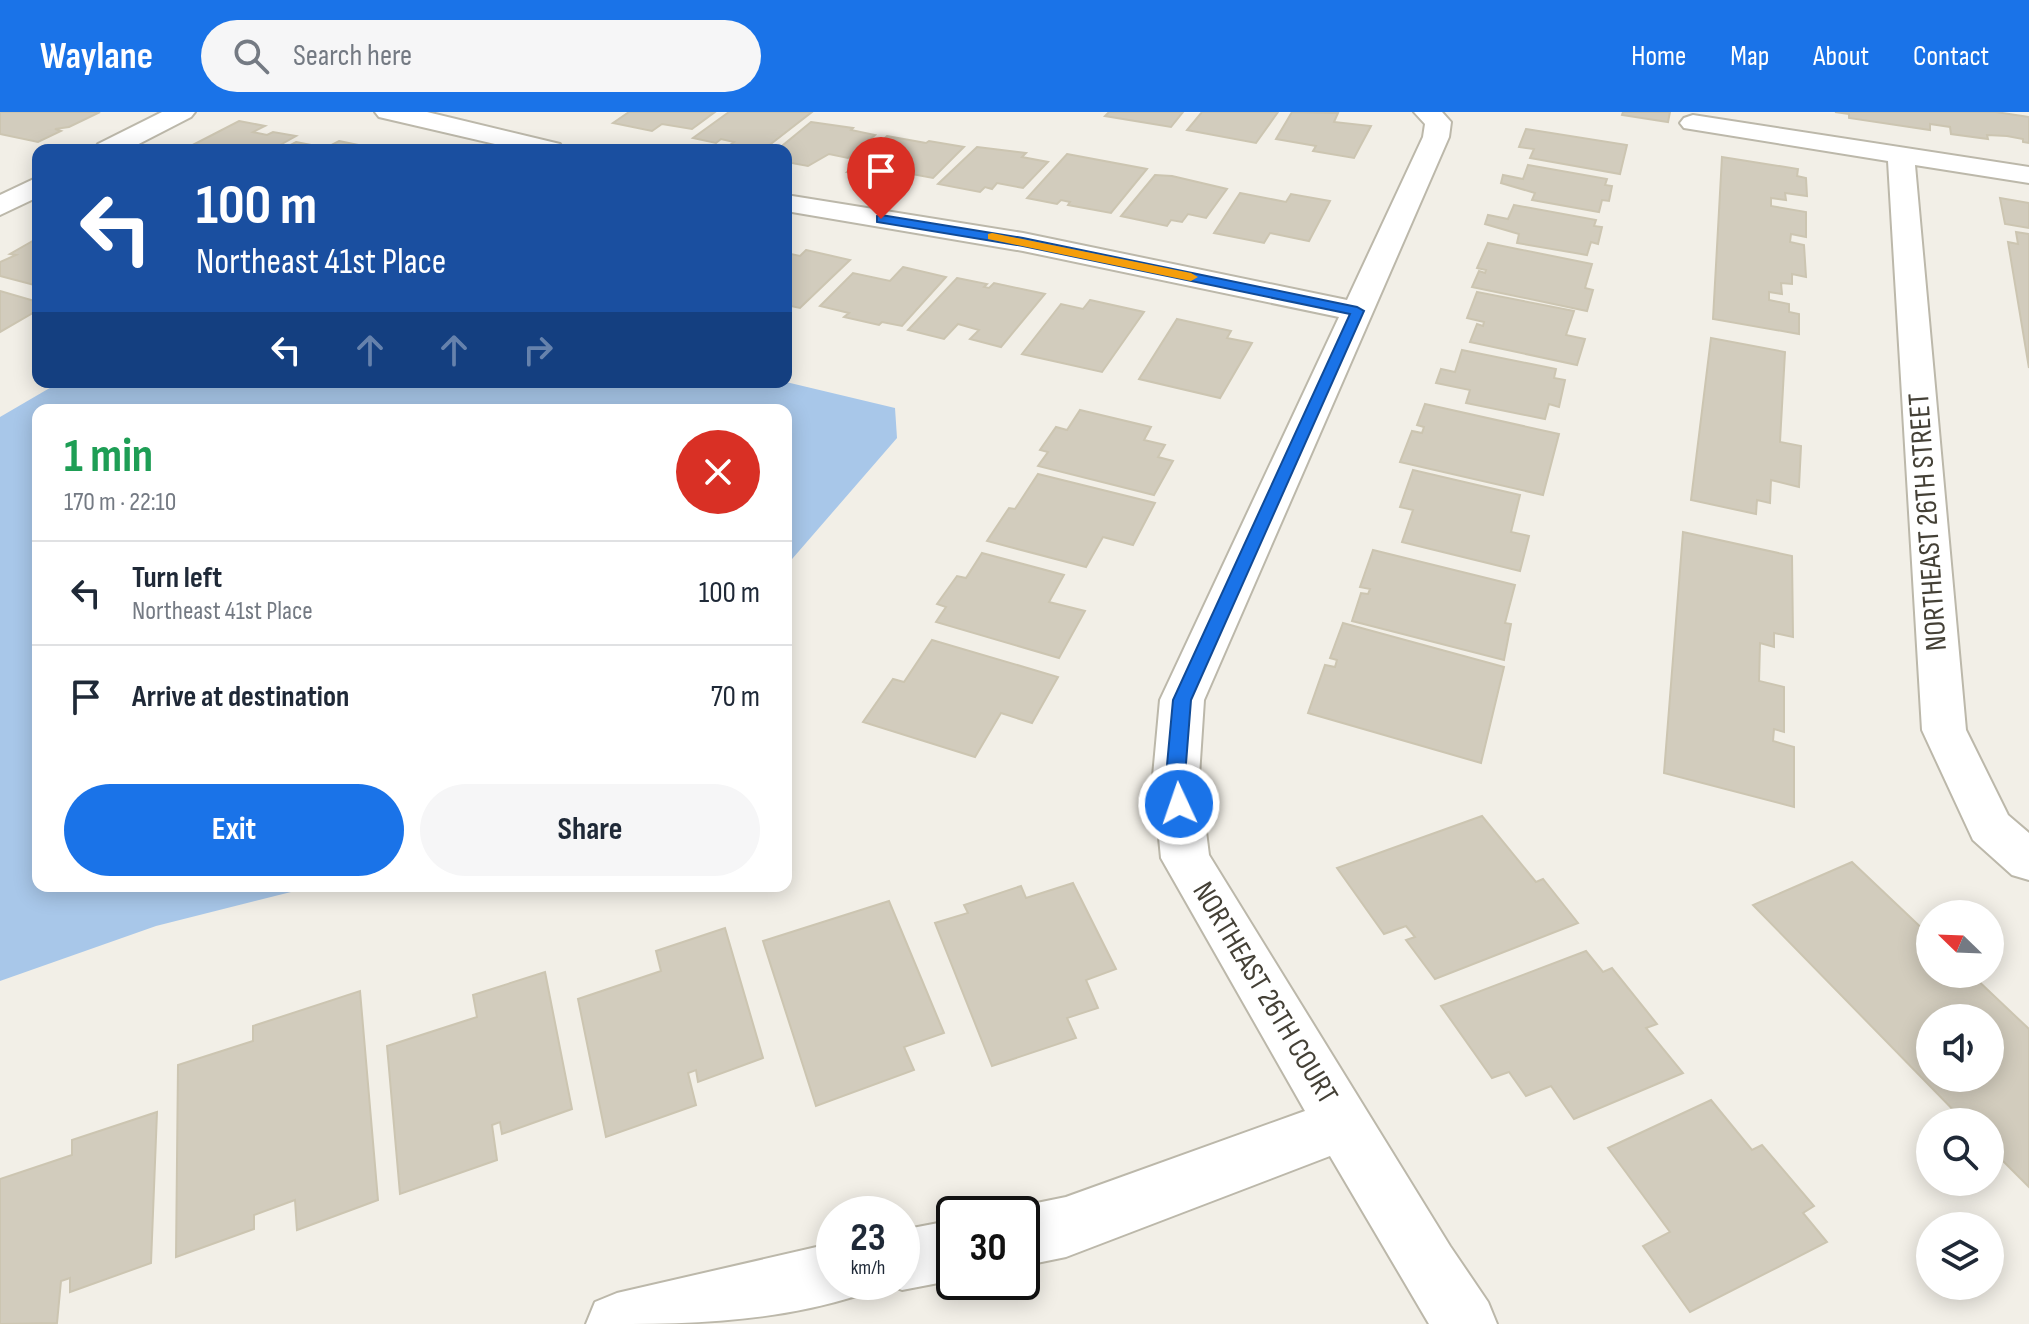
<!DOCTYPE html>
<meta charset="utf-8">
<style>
body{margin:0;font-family:"Sofia Sans Condensed",sans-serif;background:#f6f6f7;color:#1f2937;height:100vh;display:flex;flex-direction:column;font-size:30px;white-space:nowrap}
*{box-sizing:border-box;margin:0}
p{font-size:26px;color:#747a83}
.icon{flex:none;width:44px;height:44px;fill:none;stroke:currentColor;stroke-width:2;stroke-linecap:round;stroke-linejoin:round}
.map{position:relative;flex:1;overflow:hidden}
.panel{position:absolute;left:32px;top:292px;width:760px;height:488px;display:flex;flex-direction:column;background:#fff;border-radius:16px;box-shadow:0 4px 20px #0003}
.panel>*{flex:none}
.hud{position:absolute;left:32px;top:32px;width:760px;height:244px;border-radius:16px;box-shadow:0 4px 20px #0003;background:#1a4fa0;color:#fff;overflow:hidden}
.needle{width:52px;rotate:293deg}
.fabs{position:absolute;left:1916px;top:788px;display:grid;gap:16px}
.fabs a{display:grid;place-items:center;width:88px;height:88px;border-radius:50%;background:#fff;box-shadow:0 4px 20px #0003;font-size:40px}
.speed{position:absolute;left:816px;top:1084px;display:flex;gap:16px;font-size:40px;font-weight:700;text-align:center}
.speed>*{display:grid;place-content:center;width:104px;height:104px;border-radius:50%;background:#fff;box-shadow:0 4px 20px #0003;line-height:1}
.speed small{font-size:20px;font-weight:400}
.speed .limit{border:4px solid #111;border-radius:12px;background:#fff;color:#111}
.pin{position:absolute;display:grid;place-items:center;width:68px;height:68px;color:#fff;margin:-82px -34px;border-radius:50% 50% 50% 0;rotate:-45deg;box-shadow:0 0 8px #0007}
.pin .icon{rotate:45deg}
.me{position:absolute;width:88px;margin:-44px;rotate:357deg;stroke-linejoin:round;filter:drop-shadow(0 0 6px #0008)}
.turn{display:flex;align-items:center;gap:28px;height:168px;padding:0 32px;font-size:36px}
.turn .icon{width:104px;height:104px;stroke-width:2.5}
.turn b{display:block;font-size:56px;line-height:68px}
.lanes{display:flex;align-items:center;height:76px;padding:0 32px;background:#0003;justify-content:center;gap:40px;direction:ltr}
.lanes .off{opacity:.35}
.round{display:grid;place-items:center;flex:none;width:84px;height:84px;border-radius:42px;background:#f6f6f7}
.overview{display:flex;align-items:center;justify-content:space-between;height:136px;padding:0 32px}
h1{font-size:48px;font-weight:700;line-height:60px;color:#1e9e55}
.primary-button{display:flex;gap:16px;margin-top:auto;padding:16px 32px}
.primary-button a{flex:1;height:92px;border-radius:48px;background:#1a73e8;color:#fff;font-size:32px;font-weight:700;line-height:92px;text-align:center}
.primary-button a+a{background:#f6f6f7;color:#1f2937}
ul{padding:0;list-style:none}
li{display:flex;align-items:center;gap:24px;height:104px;padding:0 32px;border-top:2px solid #e0e1e3}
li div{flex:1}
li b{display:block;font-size:30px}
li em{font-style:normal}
header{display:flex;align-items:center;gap:48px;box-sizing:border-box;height:112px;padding:0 40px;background:#1a73e8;color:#fff}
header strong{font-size:38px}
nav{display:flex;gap:44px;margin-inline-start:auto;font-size:28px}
.search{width:560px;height:72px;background:#f6f6f7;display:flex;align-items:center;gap:20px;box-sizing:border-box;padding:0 28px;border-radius:44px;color:#747a83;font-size:30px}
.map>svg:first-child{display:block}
</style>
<header>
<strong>Waylane</strong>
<div class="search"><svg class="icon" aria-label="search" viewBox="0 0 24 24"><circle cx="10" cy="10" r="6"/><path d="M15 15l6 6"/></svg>Search here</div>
<nav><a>Home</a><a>Map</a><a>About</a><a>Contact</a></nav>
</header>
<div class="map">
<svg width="2029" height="1212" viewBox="0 0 2029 1212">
<rect width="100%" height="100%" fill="#f2efe7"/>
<polygon fill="#a8c7e9" points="60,270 786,270 895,296 897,326 786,454 786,298 38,298 38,774 315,774 156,814 0,869 0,305"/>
<g fill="#d2ccbd" stroke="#ccc5b1" stroke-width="2" fill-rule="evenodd">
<polygon points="0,0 100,0 69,15 55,17 61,19 38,30 0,22"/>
<polygon points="629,0 715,0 692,17 662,12 652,19 613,11"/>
<polygon points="729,0 812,0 763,38 737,38 726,36 734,30 721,27 716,31 693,26"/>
<polygon points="1109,0 1183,0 1171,15 1105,4"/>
<polygon points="1202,0 1278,0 1256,31 1187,18"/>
<polygon points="1292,0 1338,1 1334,10 1371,14 1354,46 1313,39 1316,34 1276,27"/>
<polygon points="1623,0 1670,0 1668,10 1622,3"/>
<polygon points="1835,0 1996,0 2029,5 2029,31 2023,30 2023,27 2007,24 1987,23 1988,27 1951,22 1950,15 1930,12 1930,18 1849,6 1849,2"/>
<polygon points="239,9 265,14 253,20 267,23 273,20 296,24 271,38 183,38"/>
<polygon points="811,10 853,16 851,18 875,23 848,46 829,42 808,54 786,50 786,38 777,38"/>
<polygon points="1526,17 1627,33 1620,62 1530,46 1534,37 1519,35"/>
<polygon points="887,24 926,31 929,29 964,35 933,66 901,60 892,68 847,60"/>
<polygon points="339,29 373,36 322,38"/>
<polygon points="296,30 321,35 317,37 320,38 281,38"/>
<polygon points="977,35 1026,41 1022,45 1048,50 1023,76 997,71 992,77 985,75 980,80 938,72"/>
<polygon points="1067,42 1147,57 1111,101 1068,93 1070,90 1061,88 1057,92 1027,86"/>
<polygon points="1722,45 1798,57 1797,64 1806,66 1807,84 1785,81 1786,88 1771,86 1771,94 1806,100 1806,125 1791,122 1790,130 1804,133 1806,165 1792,162 1792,172 1781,171 1782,182 1769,180 1769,188 1789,192 1789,200 1799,202 1799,222 1713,207"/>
<polygon points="1528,53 1607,67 1605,73 1612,74 1609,89 1602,88 1599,100 1532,88 1535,81 1501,71 1503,63 1523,67"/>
<polygon points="1155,63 1172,64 1227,77 1206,106 1188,102 1182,110 1171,108 1167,114 1121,104"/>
<polygon points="1240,81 1286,90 1291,82 1330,89 1309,129 1270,121 1264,131 1214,121"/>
<polygon points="2000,86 2029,91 2029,116 2005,112"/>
<polygon points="1514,93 1596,108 1594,114 1602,115 1598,132 1591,130 1587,143 1517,131 1519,122 1485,112 1488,103 1508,107"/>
<polygon points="2016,120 2029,122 2029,256 2008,130 2018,132"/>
<polygon points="38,126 38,174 0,164 0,150 16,143 10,142"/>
<polygon points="1488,131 1592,152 1585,176 1593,178 1587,199 1472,175 1479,159 1485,161 1486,158 1477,156"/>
<polygon points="806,138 850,148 800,196 786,193 786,141 800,144"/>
<polygon points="903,155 946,165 902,214 882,210 879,213 844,205 849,201 820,194 853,161 890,169"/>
<polygon points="957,166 987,172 984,175 989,176 994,171 1045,182 1001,235 970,227 979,218 958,212 944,227 908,218"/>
<polygon points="0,179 38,190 38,198 0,220"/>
<polygon points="1477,180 1574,199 1566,223 1585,227 1577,253 1470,230 1477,212 1483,214 1484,210 1467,206"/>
<polygon points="1090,188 1144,200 1102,260 1022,242 1061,192 1083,197"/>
<polygon points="1177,207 1231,219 1227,226 1252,231 1220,286 1139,267"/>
<polygon points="1711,226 1785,240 1780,330 1801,334 1799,375 1771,368 1770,391 1757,388 1756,402 1691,388"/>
<polygon points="1462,238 1556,257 1554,266 1565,268 1559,295 1549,292 1545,307 1466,291 1470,278 1436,271 1441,257 1455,260"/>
<polygon points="1425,292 1559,322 1543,383 1400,350 1412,319 1422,321 1424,315 1417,313"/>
<polygon points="1080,298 1151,315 1144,328 1165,333 1158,345 1173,349 1154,383 1038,354 1048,340 1040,338 1056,315 1067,318"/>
<polygon points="1413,358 1520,383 1511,420 1529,424 1520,459 1402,430 1413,398 1400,395"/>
<polygon points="1038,362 1155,391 1133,433 1103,425 1086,455 987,429 1009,396 1015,397"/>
<polygon points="1683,420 1792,444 1793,525 1774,521 1774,535 1760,531 1759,569 1784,575 1784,620 1774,617 1773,629 1794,635 1794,695 1664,661"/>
<polygon points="1373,438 1515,473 1505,511 1511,512 1504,548 1352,509 1361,481 1368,482 1370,477 1360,475"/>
<polygon points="982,441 1064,463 1049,490 1085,499 1059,546 936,510 946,495 937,492 957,464 966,466"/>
<polygon points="1343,511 1504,555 1481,651 1308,601 1325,553 1335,555 1337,548 1330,546"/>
<polygon points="932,528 1058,565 1032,611 1001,601 975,645 863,610 893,567 904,570"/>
<polygon points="1482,704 1536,770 1543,767 1578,811 1435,867 1406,828 1415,825 1406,814 1384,822 1337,756"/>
<path d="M 1852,750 L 1930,824 L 1930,862 L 1971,862 L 2029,917 L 2029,1075 L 1990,1036 L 1990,1010 L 1965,1010 L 1753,793 ZM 1930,906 L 1990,906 L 1990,966 L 1930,966 Z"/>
<polygon points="1073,771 1116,857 1086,868 1098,896 1067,906 1076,926 992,954 935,811 968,801 964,793 1021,774 1026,786"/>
<polygon points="889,789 944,921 904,935 914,958 816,994 763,829"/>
<polygon points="725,816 763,946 698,970 696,958 688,961 696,993 606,1025 578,887 661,859 656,839"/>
<polygon points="1586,839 1603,860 1612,856 1657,912 1646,916 1683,961 1574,1007 1551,974 1526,984 1509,960 1492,966 1441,894"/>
<polygon points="545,860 572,997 502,1022 500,1010 492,1013 497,1048 400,1082 387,934 477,905 473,883"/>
<polygon points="360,879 378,1088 297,1118 295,1088 254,1103 254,1117 176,1145 178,953 253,929 253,914"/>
<polygon points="1711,988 1752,1038 1762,1033 1814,1094 1803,1101 1827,1130 1690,1200 1643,1134 1670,1120 1608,1036"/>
<polygon points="157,1000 151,1151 70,1180 70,1166 61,1169 57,1211 0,1212 0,1067 72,1043 72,1028"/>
</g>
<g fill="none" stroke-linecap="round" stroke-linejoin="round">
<defs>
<g id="street">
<polygon points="162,0 195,0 191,5 127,38 94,38 98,32"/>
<polygon points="375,0 427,0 560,32 564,38 521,38 379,5"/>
<polygon points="1414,0 1442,0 1451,10 1449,25 1204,588 1199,664 1209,743 1450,1134 1488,1190 1497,1212 1429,1212 1330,1044 1066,1145 1022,1154 1022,1102 1003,1102 1022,1094 1066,1085 1305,999 1161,746 1153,664 1160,588 1339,205 1023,139 786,99 786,83 1023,121 1347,188 1423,25 1425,12"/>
<polygon points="1693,3 2029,55 2029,71 1915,53 1966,618 2008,703 2029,721 2029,768 2012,763 1973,728 1922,618 1888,49 1684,16 1680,11 1684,6"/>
<polygon points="38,65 38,85 0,103 0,83"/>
<polygon points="954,1108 954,1168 902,1178 882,1170 902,1170 902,1118"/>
<path d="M 834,1131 L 834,1170 L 861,1170 L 856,1184 C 767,1212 679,1212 586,1212 L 595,1190 L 617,1181 Z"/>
</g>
</defs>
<use href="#street" stroke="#bcb8aa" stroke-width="4"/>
<use href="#street" fill="#fff" fill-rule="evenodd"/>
</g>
<polygon fill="#1a73e8" stroke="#114b97" stroke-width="2" points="881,103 1023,126 1357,195 1364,199 1191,588 1185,664 1189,692 1186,697 1172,697 1166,664 1173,588 1350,202 1023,134 877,110 877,104"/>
<polygon fill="#f59e0b" points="992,121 1191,161 1198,165 1191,169 988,127 988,122"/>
<g text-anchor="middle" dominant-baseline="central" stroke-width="6" stroke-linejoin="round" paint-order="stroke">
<g font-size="30" fill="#444036" stroke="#fff">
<text transform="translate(1928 410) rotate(-94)">NORTHEAST 26TH STREET</text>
<text transform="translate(1265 881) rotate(59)">NORTHEAST 26TH COURT</text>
</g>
</g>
</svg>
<div class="fabs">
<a><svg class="needle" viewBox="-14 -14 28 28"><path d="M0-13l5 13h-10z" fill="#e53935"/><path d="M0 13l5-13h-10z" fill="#747a83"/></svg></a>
<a><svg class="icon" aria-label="sound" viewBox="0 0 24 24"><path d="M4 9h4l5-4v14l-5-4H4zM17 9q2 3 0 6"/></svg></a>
<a><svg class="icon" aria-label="search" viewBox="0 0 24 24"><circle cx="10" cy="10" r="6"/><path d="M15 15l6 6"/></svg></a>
<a><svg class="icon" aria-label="layers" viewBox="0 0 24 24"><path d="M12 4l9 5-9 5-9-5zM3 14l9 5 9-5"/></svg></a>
</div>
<div class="speed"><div>23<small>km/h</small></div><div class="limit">30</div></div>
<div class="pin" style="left:881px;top:107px;background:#d93025"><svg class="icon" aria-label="arrive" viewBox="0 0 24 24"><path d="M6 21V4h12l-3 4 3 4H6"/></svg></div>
<svg class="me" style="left:1179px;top:692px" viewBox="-20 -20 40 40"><circle r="17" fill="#1a73e8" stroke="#fff" stroke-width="3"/><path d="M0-11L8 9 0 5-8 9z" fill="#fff"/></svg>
<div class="hud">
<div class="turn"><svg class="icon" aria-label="left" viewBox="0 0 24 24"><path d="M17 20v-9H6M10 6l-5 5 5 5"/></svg><div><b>100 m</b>Northeast 41st Place</div></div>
<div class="lanes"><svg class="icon" aria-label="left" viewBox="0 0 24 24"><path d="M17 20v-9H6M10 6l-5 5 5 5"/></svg><svg class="icon off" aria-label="ahead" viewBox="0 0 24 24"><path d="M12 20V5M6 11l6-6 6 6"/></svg><svg class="icon off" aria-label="ahead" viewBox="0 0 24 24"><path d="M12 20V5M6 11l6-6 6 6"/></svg><svg class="icon off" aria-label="right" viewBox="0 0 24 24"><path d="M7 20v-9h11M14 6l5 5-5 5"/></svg></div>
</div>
<section class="panel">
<div class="overview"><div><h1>1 min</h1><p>170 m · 22:10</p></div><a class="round" style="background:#d93025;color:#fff"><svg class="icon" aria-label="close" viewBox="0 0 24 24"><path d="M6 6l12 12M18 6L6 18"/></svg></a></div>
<ul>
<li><svg class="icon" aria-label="left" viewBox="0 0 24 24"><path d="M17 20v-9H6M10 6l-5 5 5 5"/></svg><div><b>Turn left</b><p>Northeast 41st Place</p></div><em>100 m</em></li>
<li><svg class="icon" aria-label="arrive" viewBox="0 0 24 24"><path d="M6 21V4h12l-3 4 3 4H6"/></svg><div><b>Arrive at destination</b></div><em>70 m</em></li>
</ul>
<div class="primary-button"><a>Exit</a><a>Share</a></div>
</section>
</div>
